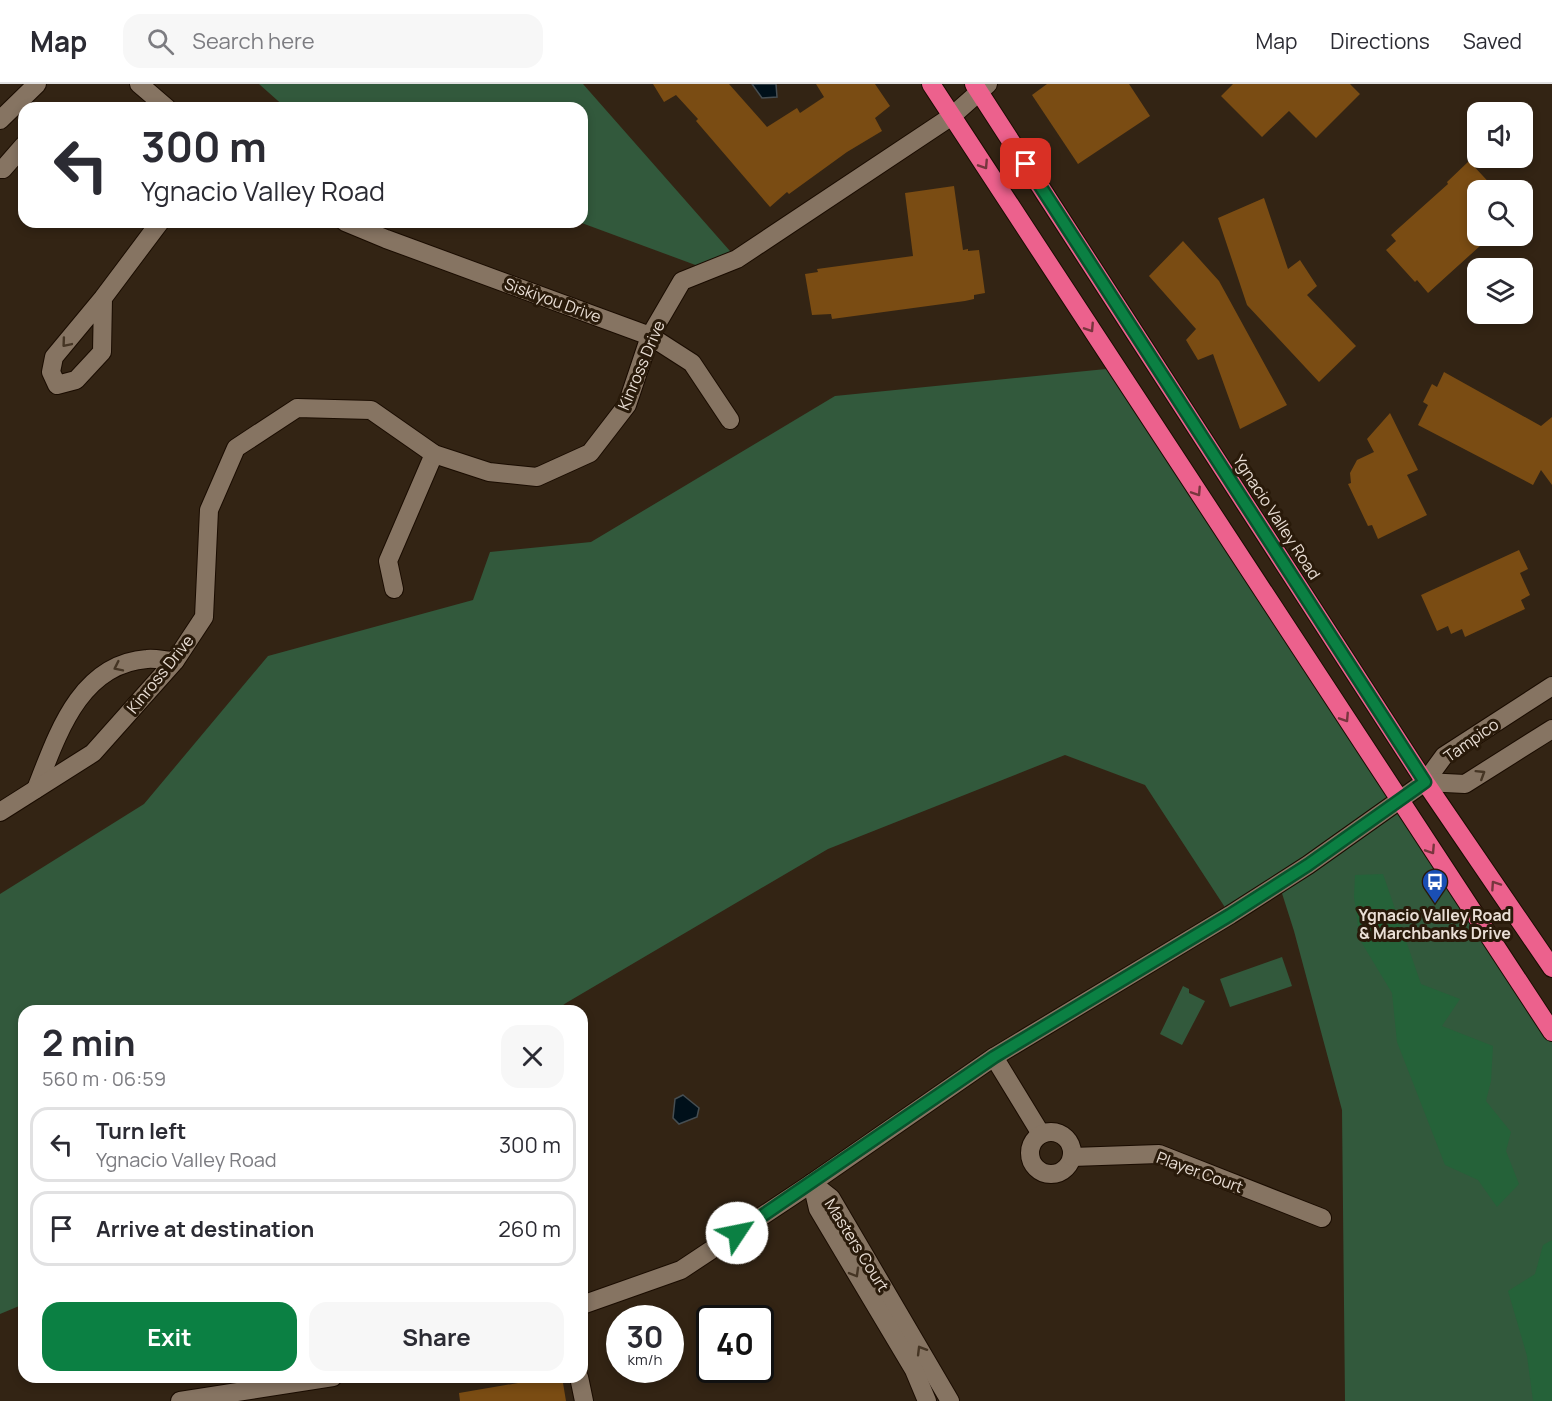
<!DOCTYPE html>
<meta charset="utf-8">
<style>
body{margin:0;font-family:Manrope,sans-serif;background:#f7f7f7;color:#2b2b33;height:100vh;display:flex;flex-direction:column;font-size:22px;white-space:nowrap}
*{box-sizing:border-box;margin:0}
p{font-size:20px;color:#7c7c81}
.icon{flex:none;width:33px;height:33px;fill:none;stroke:currentColor;stroke-width:2;stroke-linecap:round;stroke-linejoin:round}
.map{position:relative;flex:1;overflow:hidden}
.details{position:absolute;left:18px;top:921px;width:570px;height:378px;display:flex;flex-direction:column;background:#fff;border-radius:18px;box-shadow:0 3px 9px #0003}
.details>*{flex:none}
.guide{position:absolute;left:18px;top:18px;width:570px;height:126px;border-radius:18px;box-shadow:0 3px 9px #0003;background:#fff;color:#2b2b33;overflow:hidden}
.buttons{position:absolute;left:1467px;top:18px;display:grid;gap:12px}
.buttons a{display:grid;place-items:center;width:66px;height:66px;border-radius:12px;background:#fff;box-shadow:0 3px 9px #0003;font-size:30px}
.speed{position:absolute;left:606px;top:1221px;display:flex;gap:12px;font-size:30px;font-weight:700;text-align:center}
.speed>*{display:grid;place-content:center;width:78px;height:78px;border-radius:50%;background:#fff;box-shadow:0 3px 9px #0003;line-height:1}
.speed small{font-size:15px;font-weight:400}
.speed .limit{border:3px solid #111;border-radius:9px;background:#fff;color:#111}
.pin{position:absolute;display:grid;place-items:center;width:51px;height:51px;color:#fff;margin:-26px;border-radius:12px;box-shadow:0 3px 9px #0006}
.me{position:absolute;width:66px;margin:-33px;rotate:56deg;stroke-linejoin:round;filter:drop-shadow(0 0 4px #0008)}
.turn{display:flex;align-items:center;gap:21px;height:126px;padding:0 24px;font-size:27px}
.turn .icon{width:78px;height:78px;stroke-width:2.5}
.turn b{display:block;font-size:42px;line-height:51px}
.round{display:grid;place-items:center;flex:none;width:63px;height:63px;border-radius:18px;background:#f7f7f7}
.head{display:flex;align-items:center;justify-content:space-between;height:102px;padding:0 24px}
h1{font-size:36px;font-weight:700;line-height:45px}
.action{display:flex;gap:12px;margin-top:auto;padding:12px 24px}
.action a{flex:1;height:69px;border-radius:18px;background:#0b8043;color:#fff;font-size:24px;font-weight:700;line-height:69px;text-align:center}
.action a+a{background:#f7f7f7;color:#2b2b33}
ul{padding:0;list-style:none}
li{display:flex;align-items:center;gap:18px;height:75px;margin:0 12px 9px;padding:0 12px;border:3px solid #e1e1e2;border-radius:18px}
li div{flex:1}
li b{display:block;font-size:22px}
li em{font-style:normal}
header{display:flex;align-items:center;gap:36px;box-sizing:border-box;height:84px;padding:0 30px;background:#fff;border-bottom:2px solid #e1e1e2}
header strong{font-size:28px}
nav{display:flex;gap:33px;margin-inline-start:auto;font-size:21px}
.search{width:420px;height:54px;background:#f7f7f7;display:flex;align-items:center;gap:15px;box-sizing:border-box;padding:0 21px;border-radius:18px;color:#7c7c81;font-size:22px}
.map>svg:first-child{display:block}
</style>
<header>
<strong>Map</strong>
<div class="search"><svg class="icon" aria-label="search" viewBox="0 0 24 24"><circle cx="10" cy="10" r="6"/><path d="M15 15l6 6"/></svg>Search here</div>
<nav><a>Map</a><a>Directions</a><a>Saved</a></nav>
</header>
<div class="map">
<svg width="1552" height="1317" viewBox="0 0 1552 1317">
<rect width="100%" height="100%" fill="#332414"/>
<g fill="#32593c">
<polygon points="259,0 583,0 737,175 709,186 579,138 582,138 582,24 286,24"/>
<polygon points="1116,284 1552,948 1552,1317 1345,1317 1342,1026 1294,847 1279,800 1230,831 1145,701 1065,671 828,765 566,919 555,927 24,927 24,1220 0,1230 0,810 144,720 268,572 473,516 490,468 591,458 835,312"/>
<polygon points="1282,873 1292,902 1230,923 1220,895"/>
<polygon points="1183,902 1189,905 1189,909 1205,917 1182,961 1160,950"/>
</g>
<g fill="#256239">
<polygon points="1383,790 1421,900 1460,915 1442,942 1493,962 1491,997 1486,1017 1511,1048 1506,1067 1519,1100 1497,1123 1478,1096 1445,1081 1397,958 1392,909 1360,856 1354,813 1355,791"/>
<polygon points="1552,1156 1552,1317 1533,1317 1527,1272 1508,1207 1535,1190 1543,1161"/>
</g>
<g fill="#00101a" stroke="#464e52" stroke-width="1.5">
<polygon points="752,0 776,0 777,13 762,14"/>
<polygon points="683,1011 699,1024 697,1033 679,1040 673,1034 675,1015"/>
</g>
<g fill="#7a4c13">
<polygon points="653,0 729,0 767,43 797,24 800,29 824,13 816,0 875,0 890,22 875,34 882,47 847,68 789,110 787,108 770,123 696,37 698,35 676,11 664,18"/>
<polygon points="1047,0 1129,0 1150,32 1078,80 1032,11"/>
<polygon points="1233,0 1350,0 1360,10 1316,54 1289,27 1262,53 1221,12"/>
<polygon points="1469,77 1496,106 1478,106 1478,152 1491,152 1428,209 1417,196 1415,198 1386,166 1396,157 1391,151 1448,100 1447,98"/>
<polygon points="954,102 963,166 968,165 968,167 979,166 985,209 974,211 974,215 965,217 832,235 831,230 812,231 805,190 818,188 817,185 913,172 905,109"/>
<polygon points="1264,114 1288,185 1300,176 1317,202 1307,211 1356,262 1319,298 1247,221 1218,134"/>
<polygon points="1183,157 1219,197 1287,321 1240,345 1213,270 1198,276 1186,256 1196,245 1149,192"/>
<polygon points="1444,288 1541,342 1552,333 1552,401 1541,386 1533,401 1418,341 1428,321 1423,318 1432,300 1437,303"/>
<polygon points="1390,329 1418,386 1407,391 1427,431 1378,455 1372,441 1368,442 1348,400 1351,399 1350,389 1357,376 1374,368 1367,355"/>
<polygon points="1519,466 1528,485 1520,489 1530,511 1521,516 1525,525 1465,553 1462,545 1451,550 1448,542 1437,547 1421,511"/>
<polygon points="553,1293 562,1293 566,1317 460,1317 459,1309"/>
</g>
<g fill="none" stroke-linecap="round" stroke-linejoin="round">
<defs>
<g id="street">
<polyline points="139,0 167,24"/>
<polyline points="0,36 37,0"/>
<polyline points="0,85 3,85 24,61"/>
<polyline points="345,138 386,155 650,252 692,279 730,336"/>
<polyline points="103,214 102,268 76,296 57,301 51,288 54,273 103,214 160,138"/>
<polyline points="394,505 388,477 434,370"/>
<polyline points="1425,698 1444,672 1552,602"/>
<polyline points="1425,698 1465,700 1552,645"/>
<path d="M 36,705 C 57,652 79,580 147,575 C 156,574 166,577 175,577"/>
<polyline points="0,728 93,669 175,577 204,533 209,426 236,364 297,324 371,326 434,370 489,388 537,393 590,369 627,321 650,252 682,197 737,175 952,32 988,0"/>
<polyline points="994,973 1041,1050"/>
<circle cx="1051" cy="1069" r="21"/>
<polyline points="1072,1073 1159,1070 1322,1134"/>
<polyline points="812,1099 831,1114 950,1317"/>
<polyline points="812,1099 818,1125 914,1286 927,1317"/>
<polyline points="579,1293 584,1317"/>
</g>
<g id="secondary">
<polyline points="582,1221 681,1186 812,1099 994,973 1230,831 1308,781 1425,698"/>
<polyline points="180,1317 333,1293"/>
</g>
<g id="highway">
<polyline points="931,0 1552,948"/>
<polyline points="974,0 1425,698 1552,884"/>
</g>
</defs>
<use href="#street" stroke="#1a0c01" stroke-width="20"/>
<use href="#secondary" stroke="#1a0c01" stroke-width="20"/>
<use href="#highway" stroke="#1a0c01" stroke-width="20"/>
<use href="#street" stroke="#867462" stroke-width="18"/>
<use href="#secondary" stroke="#867462" stroke-width="18"/>
<use href="#highway" stroke="#ec618d" stroke-width="18"/>
</g>
<defs><path id="oneway-chevron" d="M-2-3.5L2.5 0L-2 3.5" fill="none" stroke-width="1.6" stroke-linecap="round" stroke-linejoin="round" transform="scale(1.5)"/></defs>
<g stroke="#77363e">
<use href="#oneway-chevron" transform="translate(984 81) rotate(57)"/>
<use href="#oneway-chevron" transform="translate(1090 244) rotate(57)"/>
<use href="#oneway-chevron" transform="translate(1197 408) rotate(57)"/>
<use href="#oneway-chevron" transform="translate(1345 634) rotate(57)"/>
<use href="#oneway-chevron" transform="translate(1431 766) rotate(57)"/>
<use href="#oneway-chevron" transform="translate(1495 801) rotate(-124)"/>
</g>
<g stroke="#453524">
<use href="#oneway-chevron" transform="translate(66 259) rotate(130)"/>
<use href="#oneway-chevron" transform="translate(118 583) rotate(154)"/>
<use href="#oneway-chevron" transform="translate(1481 690) rotate(-32)"/>
<use href="#oneway-chevron" transform="translate(855 1189) rotate(60)"/>
<use href="#oneway-chevron" transform="translate(921 1266) rotate(-121)"/>
</g>
<g fill="none" stroke-linecap="round" stroke-linejoin="round">
<defs>
<polyline id="route" points="737,1149 994,973 1230,831 1308,781 1425,698 1026,80"/>
</defs>
<use href="#route" stroke="#07532c" stroke-width="15"/>
<use href="#route" stroke="#0b8043" stroke-width="10"/>
</g>
<defs>
<symbol id="bus-pin" viewBox="-11 -11 22 30"><path d="M0 17L-7.5 6A9.5 9.5 0 1 1 7.5 6Z" fill="#1a4fb4" stroke="#291a0a"/><path d="M-5-6H5V4H4V6H2V4H-2V6H-4V4H-5ZM-3.5-4V0h7V-4ZM-3.5 1.2v1.5H-2V1.2ZM2 1.2v1.5H3.5V1.2Z" fill="#fff"/></symbol>
</defs>
<g fill-rule="evenodd">
<use href="#bus-pin" x="1420" y="783" width="30" height="40"/>
</g>
<g text-anchor="middle" dominant-baseline="central" stroke-width="6" stroke-linejoin="round" paint-order="stroke">
<g font-size="16" fill="#e9ded5" stroke="#291a0a">
<text transform="translate(553 216) rotate(20)">Siskiyou Drive</text>
<text transform="translate(641 281) rotate(-67)">Kinross Drive</text>
<text transform="translate(1277 433) rotate(57)">Ygnacio Valley Road</text>
<text transform="translate(160 590) rotate(-51)">Kinross Drive</text>
<text transform="translate(1471 656) rotate(-35)">Tampico</text>
<text transform="translate(1200 1088) rotate(20)">Player Court</text>
<text transform="translate(857 1161) rotate(58)">Masters Court</text>
</g>
<g font-size="16" font-weight="bold" fill="#e9ded5" stroke="#291a0a">
<text x="1435" y="831">Ygnacio Valley Road<tspan x="1435" dy="18">&amp; Marchbanks Drive</tspan></text>
</g>
</g>
</svg>
<div class="buttons">
<a><svg class="icon" aria-label="sound" viewBox="0 0 24 24"><path d="M4 9h4l5-4v14l-5-4H4zM17 9q2 3 0 6"/></svg></a>
<a><svg class="icon" aria-label="search" viewBox="0 0 24 24"><circle cx="10" cy="10" r="6"/><path d="M15 15l6 6"/></svg></a>
<a><svg class="icon" aria-label="layers" viewBox="0 0 24 24"><path d="M12 4l9 5-9 5-9-5zM3 14l9 5 9-5"/></svg></a>
</div>
<div class="speed"><div>30<small>km/h</small></div><div class="limit">40</div></div>
<div class="pin" style="left:1026px;top:80px;background:#d93025"><svg class="icon" aria-label="arrive" viewBox="0 0 24 24"><path d="M6 21V4h12l-3 4 3 4H6"/></svg></div>
<svg class="me" style="left:737px;top:1149px" viewBox="-20 -20 40 40"><circle r="19" fill="#fff"/><path d="M0-13L10 11 0 6-10 11z" fill="#0b8043"/></svg>
<div class="guide">
<div class="turn"><svg class="icon" aria-label="left" viewBox="0 0 24 24"><path d="M17 20v-9H6M10 6l-5 5 5 5"/></svg><div><b>300 m</b>Ygnacio Valley Road</div></div>
</div>
<section class="details">
<div class="head"><div><h1>2 min</h1><p>560 m · 06:59</p></div><a class="round"><svg class="icon" aria-label="close" viewBox="0 0 24 24"><path d="M6 6l12 12M18 6L6 18"/></svg></a></div>
<ul>
<li><svg class="icon" aria-label="left" viewBox="0 0 24 24"><path d="M17 20v-9H6M10 6l-5 5 5 5"/></svg><div><b>Turn left</b><p>Ygnacio Valley Road</p></div><em>300 m</em></li>
<li><svg class="icon" aria-label="arrive" viewBox="0 0 24 24"><path d="M6 21V4h12l-3 4 3 4H6"/></svg><div><b>Arrive at destination</b></div><em>260 m</em></li>
</ul>
<div class="action"><a>Exit</a><a>Share</a></div>
</section>
</div>
